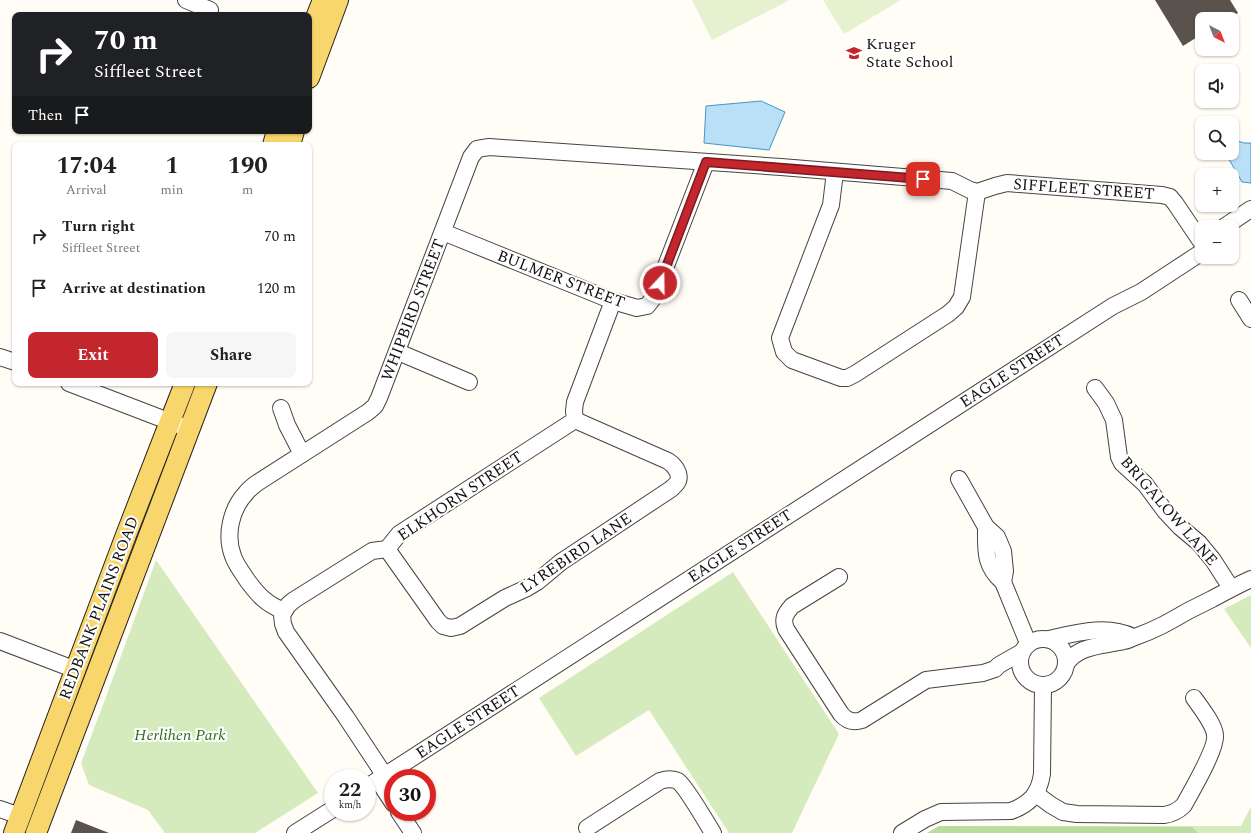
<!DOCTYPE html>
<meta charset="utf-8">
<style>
body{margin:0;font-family:Spectral,serif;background:#f6f6f6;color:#202124;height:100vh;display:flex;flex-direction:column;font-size:15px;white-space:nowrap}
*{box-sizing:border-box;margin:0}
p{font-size:13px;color:#757577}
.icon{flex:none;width:22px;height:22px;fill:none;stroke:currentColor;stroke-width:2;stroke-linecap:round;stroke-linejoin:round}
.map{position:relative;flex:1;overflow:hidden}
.drawer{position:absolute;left:12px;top:142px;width:300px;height:244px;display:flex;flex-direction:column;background:#fff;border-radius:8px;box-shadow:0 1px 3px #0004}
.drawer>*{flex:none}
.banner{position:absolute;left:12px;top:12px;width:300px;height:122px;border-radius:8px;box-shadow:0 1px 3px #0004;background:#202124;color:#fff;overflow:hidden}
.needle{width:26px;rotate:138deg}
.controls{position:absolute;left:1195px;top:12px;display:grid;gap:8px}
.controls a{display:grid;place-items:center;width:44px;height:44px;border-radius:8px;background:#fff;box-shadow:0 1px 3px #0004;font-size:20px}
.speed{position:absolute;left:324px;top:769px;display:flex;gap:8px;font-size:20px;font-weight:700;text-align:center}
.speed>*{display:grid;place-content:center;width:52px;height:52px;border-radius:50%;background:#fff;box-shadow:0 1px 3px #0004;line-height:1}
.speed small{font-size:10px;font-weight:400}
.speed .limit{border:6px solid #d22;background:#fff;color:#111}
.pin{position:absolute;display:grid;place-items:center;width:34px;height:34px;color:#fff;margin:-17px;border-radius:8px;box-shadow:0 2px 6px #0006}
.me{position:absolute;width:44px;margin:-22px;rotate:21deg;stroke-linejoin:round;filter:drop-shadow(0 0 3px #0008)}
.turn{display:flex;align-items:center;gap:14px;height:84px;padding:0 16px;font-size:18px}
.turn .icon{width:52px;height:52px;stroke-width:2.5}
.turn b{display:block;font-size:28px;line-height:34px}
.then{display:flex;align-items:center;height:38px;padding:0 16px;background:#0003;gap:8px;font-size:15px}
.eta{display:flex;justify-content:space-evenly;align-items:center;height:68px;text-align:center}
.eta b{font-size:24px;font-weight:700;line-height:28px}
.button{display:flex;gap:8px;margin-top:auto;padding:8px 16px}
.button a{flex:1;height:46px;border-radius:8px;background:#c4262e;color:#fff;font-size:16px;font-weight:700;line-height:46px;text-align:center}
.button a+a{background:#f6f6f6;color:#202124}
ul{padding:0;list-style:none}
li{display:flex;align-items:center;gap:12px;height:52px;padding:0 16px}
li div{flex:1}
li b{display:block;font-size:15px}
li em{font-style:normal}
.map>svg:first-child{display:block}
</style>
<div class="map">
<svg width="1251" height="833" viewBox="0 0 1251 833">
<rect width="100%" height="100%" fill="#fffdf5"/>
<g fill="#d5ebbd">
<polygon points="156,560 318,793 255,833 165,833 148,810 89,785 81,763 106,697"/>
<polygon points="733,572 839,734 792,833 729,833 649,710 576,756 539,698"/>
<polygon points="1251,595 1251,648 1224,609"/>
<polygon points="1251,807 1251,833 927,833 939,826 1241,826"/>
</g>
<polygon fill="#b9dc9c" points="939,826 1192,827 1198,833 927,833"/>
<g fill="#e6f2cf">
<polygon points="692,0 788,0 788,1 712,40"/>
<polygon points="823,0 901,0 844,34"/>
</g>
<g fill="#b9e0f7" stroke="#3f96cf">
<polygon points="761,101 785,112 769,150 704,143 706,106"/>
<polygon points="1232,139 1244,143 1251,143 1251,183 1242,182 1230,161 1223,153 1232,153"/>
</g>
<g fill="#5a524d">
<polygon points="1155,0 1230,0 1238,13 1228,19 1202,19 1202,34 1183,46"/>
<polygon points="76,820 109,833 71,833"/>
</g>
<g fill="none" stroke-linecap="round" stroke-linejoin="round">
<defs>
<g id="minor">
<polyline points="186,0 210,10"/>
<polyline points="835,172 831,205 780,338 784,352 792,360 841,378 847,378 855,374 948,314 956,307 962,297 977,192"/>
<polyline points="1224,227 1251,209"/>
<polyline points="443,232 613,301 637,308 647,306 654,297 706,162"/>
<polyline points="1239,300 1251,319"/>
<polyline points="398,352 469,382"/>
<polyline points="0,357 15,362"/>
<polyline points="69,383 189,429"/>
<polyline points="1095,388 1106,403 1114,420 1119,457 1122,463 1145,484 1165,511 1180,527 1199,543 1213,560 1231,588"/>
<polyline points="281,408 287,425 302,454"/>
<polyline points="959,479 986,527 997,537 1003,551 1005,571 1003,582"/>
<path d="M 986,527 C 986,550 984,566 1003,582 L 1028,643"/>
<path d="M 387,549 L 438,621 L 443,626 L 451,628 L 460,626 L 505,598 L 527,588 L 537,582 L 561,562 L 671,489 C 673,487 677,484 678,481 C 681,473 674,465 668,461 L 575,420"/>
<path d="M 839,577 L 792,606 C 785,614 782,619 786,629 L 841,714 C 847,721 853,723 862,720 L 926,680 L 983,673 L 995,669 L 999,665 L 1022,652"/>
<path d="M 284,611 C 266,604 258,595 247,580 C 242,572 236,565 233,556 C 225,535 231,509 246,493 C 249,489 253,486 257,483 L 368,412 L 375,406 L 379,398 L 471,157 L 477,149 L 489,147 L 781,167 L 952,181 L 970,190 L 977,192 L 995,186 L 1007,183 L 1162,195 L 1170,197 L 1175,203 L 1202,243"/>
<circle cx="1043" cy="662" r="23"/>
<path d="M 1049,639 C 1076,633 1107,624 1133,637"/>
<polyline points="0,641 76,670"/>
<path d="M 1066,664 C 1078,645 1103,646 1124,641 C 1128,641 1131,638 1135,637 C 1155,630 1169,622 1188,611 C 1196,607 1204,603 1212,599 C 1225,592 1238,585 1251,579"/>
<polyline points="385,776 346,717 286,632 283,624 282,615 288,605 294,600 372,551 387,549 399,534 575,420 574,411 575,402 613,301"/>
<polyline points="378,780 393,803"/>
<polyline points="367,787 1113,306 1141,292 1202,252"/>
<path d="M 1036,794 L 1051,805 L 1063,812 L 1077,814 L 1164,815 C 1173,814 1178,811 1184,805 C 1191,792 1217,748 1215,735 C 1214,724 1201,708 1194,698"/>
<polyline points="0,809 20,816"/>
<polyline points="399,812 413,833"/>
<path d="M 587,828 L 660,781 C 666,779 672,778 678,781 C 687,788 706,822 713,833"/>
<polyline points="295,833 333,809"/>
<path d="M 902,833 L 925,819 L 941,812 L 1011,811 C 1030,804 1039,794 1042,774 L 1043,686"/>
</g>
<g id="major">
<polyline points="309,35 323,0"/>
<polyline points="309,78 338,0"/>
<polyline points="273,145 277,131"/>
<polyline points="290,145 294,131"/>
<polyline points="14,833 126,535 185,383"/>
<polyline points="36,833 207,383"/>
</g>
</defs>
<use href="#minor" stroke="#444" stroke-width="18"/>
<use href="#major" stroke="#222" stroke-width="22"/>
<use href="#minor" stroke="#fff" stroke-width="16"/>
<use href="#major" stroke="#f9d66b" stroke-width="20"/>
</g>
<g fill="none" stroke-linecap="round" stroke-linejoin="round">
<defs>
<polyline id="route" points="660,283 706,162 923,179"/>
</defs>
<use href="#route" stroke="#7f191e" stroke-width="10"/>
<use href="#route" stroke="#c4262e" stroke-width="7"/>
</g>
<defs>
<symbol id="school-bare" viewBox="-9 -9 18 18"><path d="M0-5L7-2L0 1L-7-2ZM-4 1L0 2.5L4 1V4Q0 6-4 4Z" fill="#c4262e" stroke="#fff" stroke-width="2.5" paint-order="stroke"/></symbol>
</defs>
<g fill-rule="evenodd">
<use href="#school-bare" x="843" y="42" width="22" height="22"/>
</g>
<g text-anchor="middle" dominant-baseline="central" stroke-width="4" stroke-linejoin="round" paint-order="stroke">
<g font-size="16" fill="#111" stroke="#fff" text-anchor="start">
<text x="866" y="44">Kruger<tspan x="866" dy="18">State School</tspan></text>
</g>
<g font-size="16" fill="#111" stroke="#fff">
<text transform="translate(1084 189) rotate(4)">SIFFLEET STREET</text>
<text transform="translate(561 279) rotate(21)">BULMER STREET</text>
<text transform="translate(413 310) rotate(-69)">WHIPBIRD STREET</text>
<text transform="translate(1012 371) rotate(-33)">EAGLE STREET</text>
<text transform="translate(460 496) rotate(-34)">ELKHORN STREET</text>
<text transform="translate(1169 511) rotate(49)">BRIGALOW LANE</text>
<text transform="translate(740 546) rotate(-33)">EAGLE STREET</text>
<text transform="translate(576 553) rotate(-34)">LYREBIRD LANE</text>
<text transform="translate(99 608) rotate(-69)">REDBANK PLAINS ROAD</text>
<text transform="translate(468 722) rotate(-33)">EAGLE STREET</text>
</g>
<g font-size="16" font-style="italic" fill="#2f6b1f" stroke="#fff">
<text x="180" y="735">Herlihen Park</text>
</g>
</g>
</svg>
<div class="controls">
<a><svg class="needle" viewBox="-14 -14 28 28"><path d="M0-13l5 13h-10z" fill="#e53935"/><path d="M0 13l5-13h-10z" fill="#757577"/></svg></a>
<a><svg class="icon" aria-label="sound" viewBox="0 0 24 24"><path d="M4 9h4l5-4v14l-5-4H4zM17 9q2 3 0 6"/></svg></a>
<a><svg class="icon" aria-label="search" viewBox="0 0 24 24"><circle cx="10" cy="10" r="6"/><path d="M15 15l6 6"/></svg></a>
<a>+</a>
<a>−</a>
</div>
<div class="speed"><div>22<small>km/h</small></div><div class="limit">30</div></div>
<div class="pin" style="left:923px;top:179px;background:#d93025"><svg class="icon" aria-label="arrive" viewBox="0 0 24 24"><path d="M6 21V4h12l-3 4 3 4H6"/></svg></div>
<svg class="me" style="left:660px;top:283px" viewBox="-20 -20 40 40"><circle r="17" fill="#c4262e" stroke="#fff" stroke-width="3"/><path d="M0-11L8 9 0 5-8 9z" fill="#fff"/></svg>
<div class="banner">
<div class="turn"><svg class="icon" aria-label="right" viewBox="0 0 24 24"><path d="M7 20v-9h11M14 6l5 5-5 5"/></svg><div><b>70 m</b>Siffleet Street</div></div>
<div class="then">Then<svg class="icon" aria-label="arrive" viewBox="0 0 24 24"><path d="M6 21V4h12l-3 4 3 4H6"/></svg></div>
</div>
<section class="drawer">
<div class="eta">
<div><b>17:04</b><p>Arrival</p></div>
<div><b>1</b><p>min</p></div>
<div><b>190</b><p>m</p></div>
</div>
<ul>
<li><svg class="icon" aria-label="right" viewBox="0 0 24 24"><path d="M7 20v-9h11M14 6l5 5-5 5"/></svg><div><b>Turn right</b><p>Siffleet Street</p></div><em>70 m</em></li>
<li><svg class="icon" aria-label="arrive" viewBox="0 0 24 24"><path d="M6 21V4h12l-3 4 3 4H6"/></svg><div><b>Arrive at destination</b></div><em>120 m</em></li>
</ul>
<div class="button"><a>Exit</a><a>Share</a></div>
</section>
</div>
